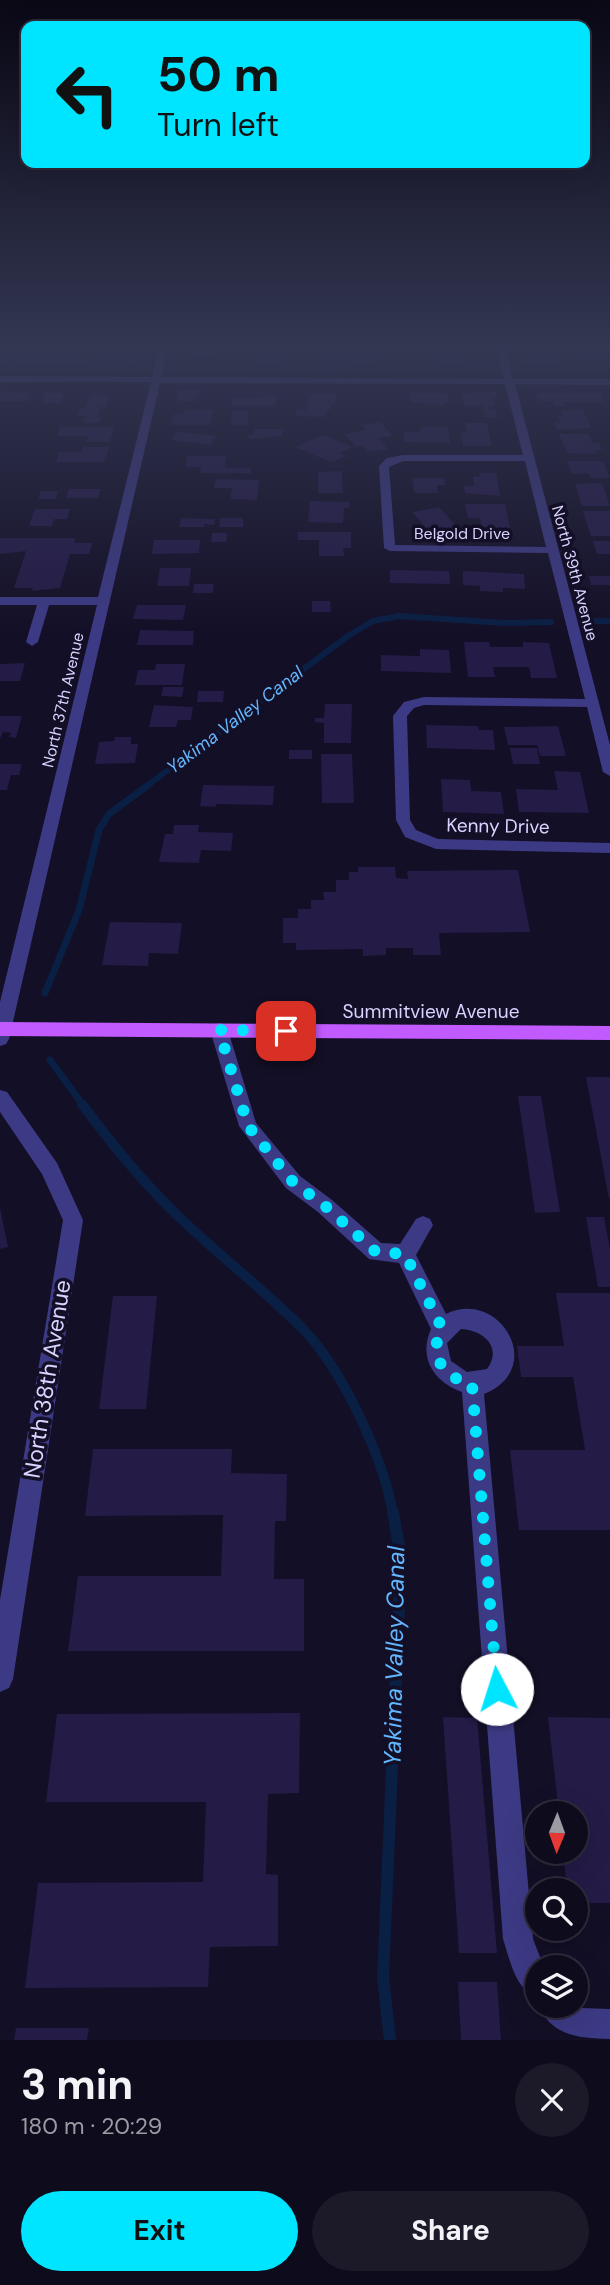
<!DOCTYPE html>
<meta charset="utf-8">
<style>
body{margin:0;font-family:"DM Sans",sans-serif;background:#1c1929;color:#f1f3f6;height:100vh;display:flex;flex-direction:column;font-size:26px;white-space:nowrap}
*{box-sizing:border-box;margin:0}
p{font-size:23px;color:#9b9ba3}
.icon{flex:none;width:38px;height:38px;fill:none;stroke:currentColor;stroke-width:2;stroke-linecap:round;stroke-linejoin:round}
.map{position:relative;height:2040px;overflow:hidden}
.details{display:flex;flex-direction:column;background:#0e0b1c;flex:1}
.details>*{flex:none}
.top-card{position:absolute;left:21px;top:21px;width:569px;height:147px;border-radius:14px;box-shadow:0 7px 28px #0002,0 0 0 2px #2e2b3b;background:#00e5ff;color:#111;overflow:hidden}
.needle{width:46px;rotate:181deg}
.tools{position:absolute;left:525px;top:1801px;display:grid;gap:14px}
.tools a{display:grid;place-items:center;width:63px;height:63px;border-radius:50%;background:#0e0b1c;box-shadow:0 7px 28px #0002,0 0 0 2px #2e2b3b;font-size:35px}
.pin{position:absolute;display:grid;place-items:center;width:60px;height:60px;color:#fff;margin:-30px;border-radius:14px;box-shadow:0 4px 10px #0006}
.me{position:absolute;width:77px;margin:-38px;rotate:355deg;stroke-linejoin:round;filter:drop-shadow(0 0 5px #0008)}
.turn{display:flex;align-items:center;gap:24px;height:147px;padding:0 21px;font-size:32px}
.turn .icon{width:91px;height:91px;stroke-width:2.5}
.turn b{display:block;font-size:49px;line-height:60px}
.round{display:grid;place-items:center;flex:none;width:74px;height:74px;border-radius:37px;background:#1c1929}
.headline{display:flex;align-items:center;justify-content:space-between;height:119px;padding:0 21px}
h1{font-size:42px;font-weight:700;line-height:52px}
.button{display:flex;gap:14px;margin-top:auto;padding:14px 21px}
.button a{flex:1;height:80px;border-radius:42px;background:#00e5ff;color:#111;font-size:28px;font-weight:700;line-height:80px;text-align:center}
.button a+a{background:#1c1929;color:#f1f3f6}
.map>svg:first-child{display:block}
</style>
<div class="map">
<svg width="610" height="2040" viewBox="0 0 610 2040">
<rect width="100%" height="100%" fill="#130f26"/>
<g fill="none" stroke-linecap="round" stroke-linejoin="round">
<g stroke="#0a1f44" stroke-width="6">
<polyline points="586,621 610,621"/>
<polyline points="144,788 348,636 373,621 399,616 505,623 551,622"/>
</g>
<g stroke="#0a1f44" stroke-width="7">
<polyline points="45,993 79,910 99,830 109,814 147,786"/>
<polyline points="50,1060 83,1105"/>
</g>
<path stroke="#0a1f44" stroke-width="10" d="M 82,1104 C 110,1142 141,1180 175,1213 C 216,1253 262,1288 302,1328 C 343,1370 383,1457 393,1514"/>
<polyline stroke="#0a1f44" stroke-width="12" points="390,2040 383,1978 401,1558 393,1512"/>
</g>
<g fill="#241b47">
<polygon points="0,349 11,349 5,365 0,365"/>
<polygon points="115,349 138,349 128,367 108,367 110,360 95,360 97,355 113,355"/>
<polygon points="191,349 218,349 217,355 190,355"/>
<polygon points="256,349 293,349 293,357 280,357 281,352 270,352 270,356 278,356 278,363 255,363"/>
<polygon points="319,349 364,350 364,356 372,356 373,362 332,360 332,370 319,370"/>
<polygon points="584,349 610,349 610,355 604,355 606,361 588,360"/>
<polygon points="445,351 459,352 460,362 438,361 437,354 445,354"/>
<polygon points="524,353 541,353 542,358 552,357 554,364 527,364"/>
<polygon points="23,355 42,355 51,357 49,362 18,364"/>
<polygon points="61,357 84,358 81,364 57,365"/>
<polygon points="467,360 484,361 485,367 468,369"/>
<polygon points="178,390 200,390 199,396 194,397 194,401 177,401"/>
<polygon points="0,391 12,393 30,393 26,401 0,401"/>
<polygon points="471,392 496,392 497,398 493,398 495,406 488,406 489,410 496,410 498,418 484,417 483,406 464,406 462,394 472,394"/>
<polygon points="45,393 64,393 61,403 41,403"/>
<polygon points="410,393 447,393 449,402 443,402 443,405 411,402"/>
<polygon points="536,393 601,393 604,402 564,402 565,406 554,406 552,401 538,401"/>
<polygon points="309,394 336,394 335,404 331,404 331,410 327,410 326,417 296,416 297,410 307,410"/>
<polygon points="90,395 110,396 106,407 101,407 97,417 101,417 99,423 83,423 85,416 77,416 80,408 85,408"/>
<polygon points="276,396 276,406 232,406 233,398"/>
<polygon points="185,410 213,410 210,425 171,425 174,414 184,414"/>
<polygon points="560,410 583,410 591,428 557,430 555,423 561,423 558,416 562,416"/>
<polygon points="232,411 248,411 248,425 231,425"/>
<polygon points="380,422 393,436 378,438 388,449 368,452 362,446 356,447 345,434 366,430 361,425"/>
<polygon points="465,423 487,423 492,446 463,446 461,433 467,433"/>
<polygon points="60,427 114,427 110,442 86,442 88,436 57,436"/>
<polygon points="420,427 448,427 450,443 404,442 404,432 421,432"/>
<polygon points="255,429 283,429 282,436 248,439 249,435 254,435"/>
<polygon points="177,432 217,436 210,445 171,440"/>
<polygon points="559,434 589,434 592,443 599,443 602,450 595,450 596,454 567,453"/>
<polygon points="323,435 353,447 340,453 346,456 331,462 295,447"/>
<polygon points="83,447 109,447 105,462 56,462 59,452 81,452"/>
<polygon points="187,456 226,456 225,468 251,468 251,473 200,473 201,467 186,467"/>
<polygon points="567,461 603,461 610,478 591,478 589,473 572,474"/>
<polygon points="342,471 343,493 318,493 318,472"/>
<polygon points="479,473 496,473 500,496 465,493 464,486 474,486 473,476 480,477"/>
<polygon points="412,478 444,478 445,485 437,485 438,493 414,493"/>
<polygon points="216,479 259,480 257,500 230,499 232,488 214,488"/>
<polygon points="602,483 610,506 582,506 575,484"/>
<polygon points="69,489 101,489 98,498 66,498"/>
<polygon points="41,491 58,491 56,499 38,499"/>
<polygon points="310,501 349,502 349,508 344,508 343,523 308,522"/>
<polygon points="465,504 505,504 510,528 482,527 480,518 468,518"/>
<polygon points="439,507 457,527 417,534 411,526 423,524 412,512"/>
<polygon points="35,509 70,509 67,519 54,519 52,526 29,526"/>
<polygon points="583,511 610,511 610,536 591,536"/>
<polygon points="181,518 215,519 214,525 205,524 204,527 179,527"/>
<polygon points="220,518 243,518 243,527 219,527"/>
<polygon points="298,532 351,532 351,548 343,548 344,556 319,556 319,540 298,540"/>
<polygon points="212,533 227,533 226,542 211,542"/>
<polygon points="0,538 75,538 74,543 92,543 89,554 70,554 60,588 32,591 33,588 14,588 26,551 0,554"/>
<polygon points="154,540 200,540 199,553 152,554"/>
<polygon points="593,541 610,541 610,554 597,554"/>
<polygon points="160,568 191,568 189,586 157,586"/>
<polygon points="390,570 449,571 450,584 390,583"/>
<polygon points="463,571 524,574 525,589 503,588 503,592 480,591 480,586 463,585"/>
<polygon points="589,576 610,576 610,585 591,585"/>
<polygon points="194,584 214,584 213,593 193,593"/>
<polygon points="312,601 330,601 331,612 312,612"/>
<polygon points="137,605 186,605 183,620 133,619"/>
<polygon points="140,630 194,631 193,645 137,645"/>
<polygon points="464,642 489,642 490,647 523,647 523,642 549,643 557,678 531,678 529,667 493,667 495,677 468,677"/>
<polygon points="420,649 449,650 451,673 381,671 381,655 420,656"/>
<polygon points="25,663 20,681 0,681 0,664"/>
<polygon points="156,664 185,664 182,685 135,685 138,670 155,670"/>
<polygon points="163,687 184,687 182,697 161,696"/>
<polygon points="198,691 224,691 223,702 197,702"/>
<polygon points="325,704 352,704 351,743 324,743 324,723 315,722 315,718 324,718"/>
<polygon points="154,705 193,707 191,720 178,720 176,727 149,727"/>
<polygon points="0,716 22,716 16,738 9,737 11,733 3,732 0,739"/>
<polygon points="426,725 478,726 479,730 493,730 495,750 427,748"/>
<polygon points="558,726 566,756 540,756 537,745 508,745 504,727"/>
<polygon points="115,737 131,737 131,744 138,744 135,763 95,764 99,742 114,741"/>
<polygon points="510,748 537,748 540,764 513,764"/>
<rect x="289" y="750" width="23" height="9"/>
<polygon points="321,754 352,754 354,803 322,803"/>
<polygon points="0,764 22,764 19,775 11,775 7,790 0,790"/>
<polygon points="554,771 580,772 589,813 519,812 516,789 558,790"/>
<polygon points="441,779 470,780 471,791 501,792 504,814 443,812"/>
<polygon points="203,785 274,786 273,805 216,804 216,807 200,806"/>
<polygon points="174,825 199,825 198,832 233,833 231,851 201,850 199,863 159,862 165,834 173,834"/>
<polygon points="358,867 395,867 396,878 408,879 407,871 518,870 530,932 439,933 441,955 413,955 413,948 386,948 386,955 363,956 363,949 296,950 296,943 283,943 283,918 298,918 298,909 311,909 311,900 324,900 323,892 336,892 336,880 349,880 349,872 358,872"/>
<polygon points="110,922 182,923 178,954 149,953 148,966 102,965"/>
<polygon points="586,1077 610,1077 610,1198 609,1199"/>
<polygon points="518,1096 541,1096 560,1212 535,1213"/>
<polygon points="0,1208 8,1247 0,1249"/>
<polygon points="586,1217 604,1217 610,1249 610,1287 598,1287"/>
<polygon points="556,1293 610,1293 610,1530 519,1530 510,1450 585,1450 573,1377 521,1377 517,1346 564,1346"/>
<polygon points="113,1296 157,1296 146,1409 99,1409"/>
<polygon points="93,1449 232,1449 231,1473 287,1474 286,1521 275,1521 274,1579 304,1579 304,1651 68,1651 78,1576 221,1576 223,1515 85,1516"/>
<polygon points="300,1713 299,1793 268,1794 266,1874 278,1875 278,1946 210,1947 208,1987 25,1988 38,1883 203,1882 206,1802 46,1802 57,1714"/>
<polygon points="443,1717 477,1718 497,1953 459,1953"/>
<polygon points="548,1717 610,1718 610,1903 576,1903 576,1890 567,1890 563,1852 576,1852 576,1813 559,1813"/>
<polygon points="458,1982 497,1982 501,2040 461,2040"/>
<polygon points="16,2028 89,2028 87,2040 14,2040"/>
</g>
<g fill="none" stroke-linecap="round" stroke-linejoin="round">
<g fill="#3d3a85" fill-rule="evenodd">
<path d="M 159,349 L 167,349 L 161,377 L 504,379 L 497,349 L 505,349 L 513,379 L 610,379 L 610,385 L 515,384 L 610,745 L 610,776 L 603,772 L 587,707 L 424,705 L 414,708 L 407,716 L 410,820 L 416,830 L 438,839 L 610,843 L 610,853 L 436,849 L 405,837 L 396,820 L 393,716 L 404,702 L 424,697 L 585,699 L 548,553 L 390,551 L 384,548 L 379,466 L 387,458 L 403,455 L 523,455 L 505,384 L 160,383 L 9,1039 L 6,1044 L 0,1046 L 0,1002 L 97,605 L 49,605 L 38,642 L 32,646 L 26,642 L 37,605 L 0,605 L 0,597 L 98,597 L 151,382 L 0,382 L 0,376 L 152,377 ZM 403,461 L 525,461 L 546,547 L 395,545 L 389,467 Z"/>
<path d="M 219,1023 L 225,1025 L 228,1030 L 256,1123 L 300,1176 L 332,1200 L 381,1243 L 400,1244 L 416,1219 L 423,1216 L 430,1219 L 433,1225 L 416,1255 L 446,1314 C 499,1288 548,1368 484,1394 L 533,1939 L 544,1967 L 537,1967 L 537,1998 C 515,1989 510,1960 503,1939 L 462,1392 C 434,1382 418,1358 431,1329 L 399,1263 L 369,1259 L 318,1212 L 286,1188 L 239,1126 L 210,1030 L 213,1025 ZM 461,1329 C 483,1330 503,1347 487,1369 L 467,1372 L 451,1361 L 447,1343 Z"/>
<polygon points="0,1090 7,1092 57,1163 83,1220 13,1679 9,1688 0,1692 0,1600 63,1220 42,1174 0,1112"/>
<path d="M 576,2003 L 582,2008 L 610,2009 L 610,2039 C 581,2038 552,2037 539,2006 L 576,2006 Z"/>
</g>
<polygon fill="#c25bff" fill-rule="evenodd" points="0,1022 610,1026 610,1040 0,1036"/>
</g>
<linearGradient id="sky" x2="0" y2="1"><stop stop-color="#0a0815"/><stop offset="0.55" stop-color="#333752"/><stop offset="1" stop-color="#333752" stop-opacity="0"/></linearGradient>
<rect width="610" height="634" fill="url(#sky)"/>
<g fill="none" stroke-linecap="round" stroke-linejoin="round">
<path stroke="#00e5ff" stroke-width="12" stroke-dasharray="0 21.6" d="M 286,1031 L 219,1030 L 248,1126 L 293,1182 L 325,1206 L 376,1252 L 405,1254 L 442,1328 C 427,1356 444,1378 472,1384 L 497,1689"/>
</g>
<g text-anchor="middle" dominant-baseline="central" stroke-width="7" stroke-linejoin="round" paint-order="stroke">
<g font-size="16" fill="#d9d4ff" stroke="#130f26">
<text x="462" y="533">Belgold Drive</text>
<text transform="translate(575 573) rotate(75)">North 39th Avenue</text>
<text transform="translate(63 700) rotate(-77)">North 37th Avenue</text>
</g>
<g font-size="18" font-style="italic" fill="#62b6ff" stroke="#130f26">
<text transform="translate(235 720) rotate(-37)">Yakima Valley Canal</text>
</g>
<g font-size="19" fill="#d9d4ff" stroke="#130f26">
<text transform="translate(498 826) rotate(1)">Kenny Drive</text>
<text x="431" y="1011">Summitview Avenue</text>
</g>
<g font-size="23" fill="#d9d4ff" stroke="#130f26">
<text transform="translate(47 1379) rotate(-81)">North 38th Avenue</text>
</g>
<g font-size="24" font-style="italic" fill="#62b6ff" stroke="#130f26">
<text transform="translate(394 1656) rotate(-89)">Yakima Valley Canal</text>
</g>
</g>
</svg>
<div class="tools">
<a><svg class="needle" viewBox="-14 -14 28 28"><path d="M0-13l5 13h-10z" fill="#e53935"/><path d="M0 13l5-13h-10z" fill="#9b9ba3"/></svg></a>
<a><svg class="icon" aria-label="search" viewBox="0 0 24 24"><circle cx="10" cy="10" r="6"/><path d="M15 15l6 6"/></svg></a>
<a><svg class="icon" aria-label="layers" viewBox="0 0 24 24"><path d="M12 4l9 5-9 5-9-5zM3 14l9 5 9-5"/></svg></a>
</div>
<div class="pin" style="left:286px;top:1031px;background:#d93025"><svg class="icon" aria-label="arrive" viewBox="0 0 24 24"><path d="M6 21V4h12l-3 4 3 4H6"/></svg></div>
<svg class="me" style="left:497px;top:1689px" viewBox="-20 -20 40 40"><circle r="19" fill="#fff"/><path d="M0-13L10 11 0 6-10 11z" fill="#00e5ff"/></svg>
<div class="top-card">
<div class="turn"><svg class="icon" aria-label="left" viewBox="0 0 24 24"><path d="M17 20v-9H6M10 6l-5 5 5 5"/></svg><div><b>50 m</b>Turn left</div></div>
</div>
</div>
<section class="details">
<div class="headline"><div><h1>3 min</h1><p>180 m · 20:29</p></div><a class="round"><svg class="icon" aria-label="close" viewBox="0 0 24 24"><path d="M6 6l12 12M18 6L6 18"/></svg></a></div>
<div class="button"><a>Exit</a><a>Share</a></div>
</section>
